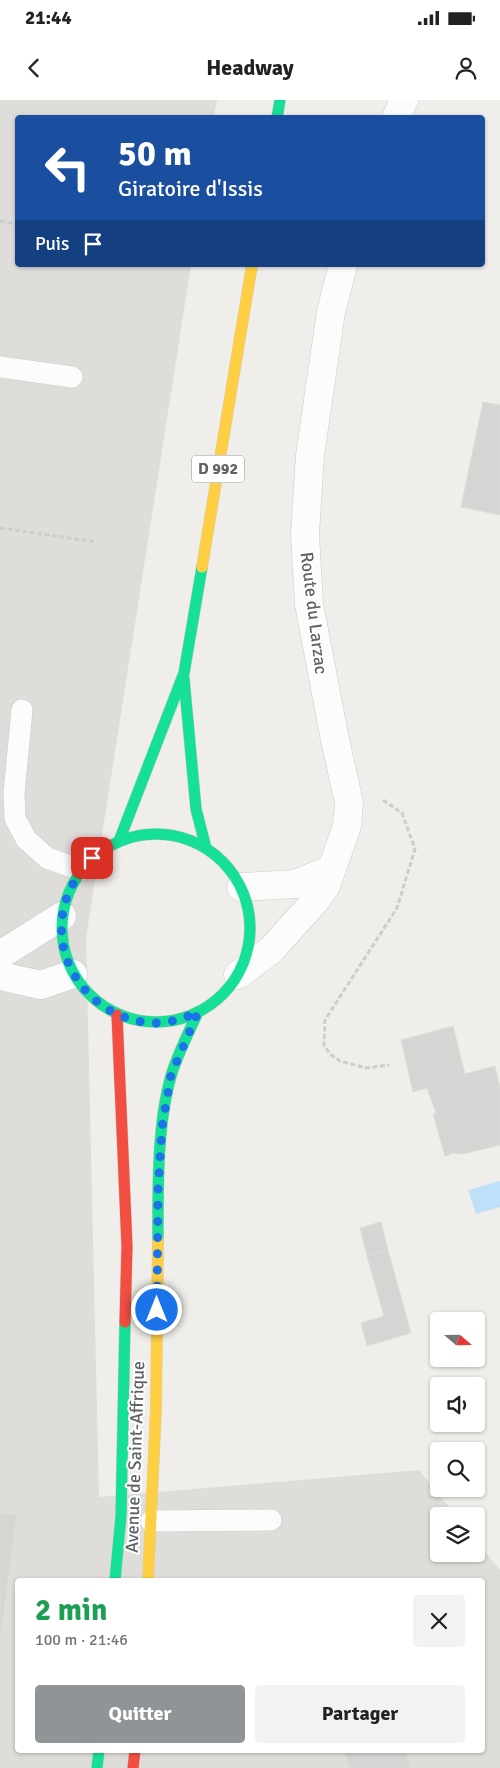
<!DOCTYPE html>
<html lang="fr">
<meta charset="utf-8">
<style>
body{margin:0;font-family:Signika,sans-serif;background:#f2f2f2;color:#222;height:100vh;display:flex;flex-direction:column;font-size:19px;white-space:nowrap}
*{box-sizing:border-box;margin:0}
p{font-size:16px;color:#767676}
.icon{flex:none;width:28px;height:28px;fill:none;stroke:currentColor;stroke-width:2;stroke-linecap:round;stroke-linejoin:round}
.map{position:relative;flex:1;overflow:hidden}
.drawer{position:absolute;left:15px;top:1478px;width:470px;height:175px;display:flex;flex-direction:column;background:#fff;border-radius:5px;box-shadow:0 1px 4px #0004}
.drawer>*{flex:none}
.banner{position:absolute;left:15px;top:15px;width:470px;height:152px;border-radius:5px;box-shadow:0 1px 4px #0004;background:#1a4fa0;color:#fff;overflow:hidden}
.needle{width:32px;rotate:110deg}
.buttons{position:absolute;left:430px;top:1212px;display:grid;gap:10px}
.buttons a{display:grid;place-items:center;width:55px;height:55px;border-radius:5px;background:#fff;box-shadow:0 1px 4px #0004;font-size:25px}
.pin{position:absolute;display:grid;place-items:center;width:42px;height:42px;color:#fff;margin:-21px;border-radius:10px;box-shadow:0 2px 8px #0006}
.me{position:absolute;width:55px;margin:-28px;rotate:0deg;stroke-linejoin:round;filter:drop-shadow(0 0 4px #0008)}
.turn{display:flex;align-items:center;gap:18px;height:105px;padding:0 20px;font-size:22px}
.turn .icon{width:65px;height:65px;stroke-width:2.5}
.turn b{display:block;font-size:35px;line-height:42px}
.then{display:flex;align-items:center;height:48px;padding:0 20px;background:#0003;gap:10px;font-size:19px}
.round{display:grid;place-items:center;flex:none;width:52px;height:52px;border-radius:5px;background:#f2f2f2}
.overview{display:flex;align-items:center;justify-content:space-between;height:85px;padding:0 20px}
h1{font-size:30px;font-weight:700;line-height:38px;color:#1e9e55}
.primary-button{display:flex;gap:10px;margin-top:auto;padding:10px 20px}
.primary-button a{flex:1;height:58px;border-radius:5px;background:#919496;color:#fff;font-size:20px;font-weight:700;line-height:58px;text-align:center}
.primary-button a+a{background:#f2f2f2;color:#222}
.status{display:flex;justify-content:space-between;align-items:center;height:35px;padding:0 25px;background:#fff;direction:ltr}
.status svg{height:14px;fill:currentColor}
header{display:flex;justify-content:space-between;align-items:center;height:65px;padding:0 20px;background:#fff;font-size:22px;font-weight:700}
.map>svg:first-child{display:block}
</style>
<div class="status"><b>21:44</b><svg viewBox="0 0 49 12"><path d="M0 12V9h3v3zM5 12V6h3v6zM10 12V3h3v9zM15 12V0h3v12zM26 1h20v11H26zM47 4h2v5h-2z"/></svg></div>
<header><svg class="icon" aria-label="back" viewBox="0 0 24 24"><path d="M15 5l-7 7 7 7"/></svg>Headway<svg class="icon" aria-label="person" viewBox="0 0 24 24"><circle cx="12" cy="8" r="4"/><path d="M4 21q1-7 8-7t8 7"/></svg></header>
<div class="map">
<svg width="500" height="1668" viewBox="0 0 500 1668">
<rect width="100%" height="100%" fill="#efeeea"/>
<path fill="#dfddda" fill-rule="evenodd" d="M 0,0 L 217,0 L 214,17 L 18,18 L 18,165 L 191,165 L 86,838 L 99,1397 L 419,1370 L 456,1416 L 439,1416 L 439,1454 L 476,1454 L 476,1441 L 500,1470 L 500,1668 L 0,1668 ZM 18,1480 L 482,1480 L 482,1650 L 18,1650 Z"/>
<polygon fill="#bfe0f9" points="500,1081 500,1107 476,1114 468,1090"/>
<g fill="#d6d5d3" stroke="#deddd9">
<polygon points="483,302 500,305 500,415 461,407"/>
<polygon points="453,926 465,974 495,966 500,987 500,1045 463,1054 453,1053 445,1056 433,1014 436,1013 427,988 413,992 401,940"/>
<polygon points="381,1122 388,1150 367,1156 360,1128"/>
<polygon points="388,1150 411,1233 367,1246 361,1223 384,1216 367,1156"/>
<polygon points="0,1413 17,1415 0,1542"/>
<polygon points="344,1650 406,1650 410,1668 349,1668"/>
</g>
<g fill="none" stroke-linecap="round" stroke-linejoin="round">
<defs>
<g id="lane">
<polyline points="0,267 72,277"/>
<polyline points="22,610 14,693 15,718 26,739 47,758 81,770"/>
<polyline points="151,1421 271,1420"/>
</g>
<g id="street">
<polyline points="396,18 404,0"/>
<polyline points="241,787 295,784 332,769"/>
<polyline points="0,855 62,816"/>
<polyline points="238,875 271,850 316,800 326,786 347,726 349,703 334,635 309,504 305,435 310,355 331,212 343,165"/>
<polyline points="0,876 41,885 73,874"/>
</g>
<g id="fast">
<polyline points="277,18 280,0"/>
<polyline points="184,579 196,709 206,748"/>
<circle cx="156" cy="828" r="94"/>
<polyline points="119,741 184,573 202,467"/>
<path d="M 158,1140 C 158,1088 157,1025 171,976 C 177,955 189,932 198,912"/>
<polyline points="115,1480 121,1416 125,1222"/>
<polyline points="97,1668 99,1650"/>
</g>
<g id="slow">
<polyline points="202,467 252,165"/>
<polyline points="148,1480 156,1309 158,1140"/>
</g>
<g id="jam">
<polyline points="117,915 127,1146 125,1222"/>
<polyline points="133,1668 135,1650"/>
</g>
</defs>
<use href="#lane" stroke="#cbcccc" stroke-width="22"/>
<use href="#street" stroke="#cbcccc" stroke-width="29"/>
<use href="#fast" stroke="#d7ceb8" stroke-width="12"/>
<use href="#slow" stroke="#d7ceb8" stroke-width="12"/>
<use href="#jam" stroke="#d7ceb8" stroke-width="12"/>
<g stroke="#cacfcc" stroke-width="3" stroke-dasharray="5 2.5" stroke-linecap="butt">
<polyline points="0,121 18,124"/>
<polyline points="0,428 97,442"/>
<polyline points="383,700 402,713 415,749 397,808 325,920 324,945 330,954 340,961 366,968 389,965"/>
</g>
<use href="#lane" stroke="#fdfcfc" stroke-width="21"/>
<use href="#street" stroke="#fdfcfc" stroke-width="28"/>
<use href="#fast" stroke="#16e098" stroke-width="11"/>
<use href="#slow" stroke="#ffcf43" stroke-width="11"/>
<use href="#jam" stroke="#f24e42" stroke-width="11"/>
</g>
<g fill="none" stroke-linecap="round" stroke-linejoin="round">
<path stroke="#1a73e8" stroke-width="9" stroke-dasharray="0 16.2" d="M 92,758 C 81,771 71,784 66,800 C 46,861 95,924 158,923 C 172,922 185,918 198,912 L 171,975 L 162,1027 L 158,1091 L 157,1210"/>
</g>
<g text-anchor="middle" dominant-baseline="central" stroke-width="4" stroke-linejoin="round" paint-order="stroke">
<rect fill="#fff" stroke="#8f9295" stroke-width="1" x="192" y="355.5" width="52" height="27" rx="4"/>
<g font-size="16" font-weight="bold" fill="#5f6368">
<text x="218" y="369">D 992</text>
</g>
<g font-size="18" fill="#5f6368" stroke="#fff">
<text transform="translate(314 513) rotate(83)">Route du Larzac</text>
<text transform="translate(135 1357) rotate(-88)">Avenue de Saint-Affrique</text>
</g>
</g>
</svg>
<div class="buttons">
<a><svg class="needle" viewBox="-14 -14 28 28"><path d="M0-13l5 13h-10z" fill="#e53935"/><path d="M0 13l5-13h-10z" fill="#767676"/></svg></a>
<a><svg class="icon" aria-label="sound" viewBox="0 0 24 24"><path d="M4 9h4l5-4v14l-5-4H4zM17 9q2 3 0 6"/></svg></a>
<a><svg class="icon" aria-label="search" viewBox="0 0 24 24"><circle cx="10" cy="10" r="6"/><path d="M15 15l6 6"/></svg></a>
<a><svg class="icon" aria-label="layers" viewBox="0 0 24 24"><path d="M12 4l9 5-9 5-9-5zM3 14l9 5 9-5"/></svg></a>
</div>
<div class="pin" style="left:92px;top:758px;background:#d93025"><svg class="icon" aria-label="arrive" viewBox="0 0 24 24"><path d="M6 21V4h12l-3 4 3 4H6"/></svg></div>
<svg class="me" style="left:157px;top:1210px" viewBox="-20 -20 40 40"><circle r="17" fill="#1a73e8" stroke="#fff" stroke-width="3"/><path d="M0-11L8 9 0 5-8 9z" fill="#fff"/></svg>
<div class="banner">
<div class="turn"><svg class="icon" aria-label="left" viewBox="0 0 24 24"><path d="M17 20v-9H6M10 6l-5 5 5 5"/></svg><div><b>50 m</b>Giratoire d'Issis</div></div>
<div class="then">Puis<svg class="icon" aria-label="arrive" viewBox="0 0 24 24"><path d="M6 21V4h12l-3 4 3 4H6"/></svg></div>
</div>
<section class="drawer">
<div class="overview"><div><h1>2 min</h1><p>100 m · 21:46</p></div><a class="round"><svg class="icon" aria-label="close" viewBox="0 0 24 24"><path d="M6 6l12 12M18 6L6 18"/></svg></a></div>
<div class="primary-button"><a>Quitter</a><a>Partager</a></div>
</section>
</div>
